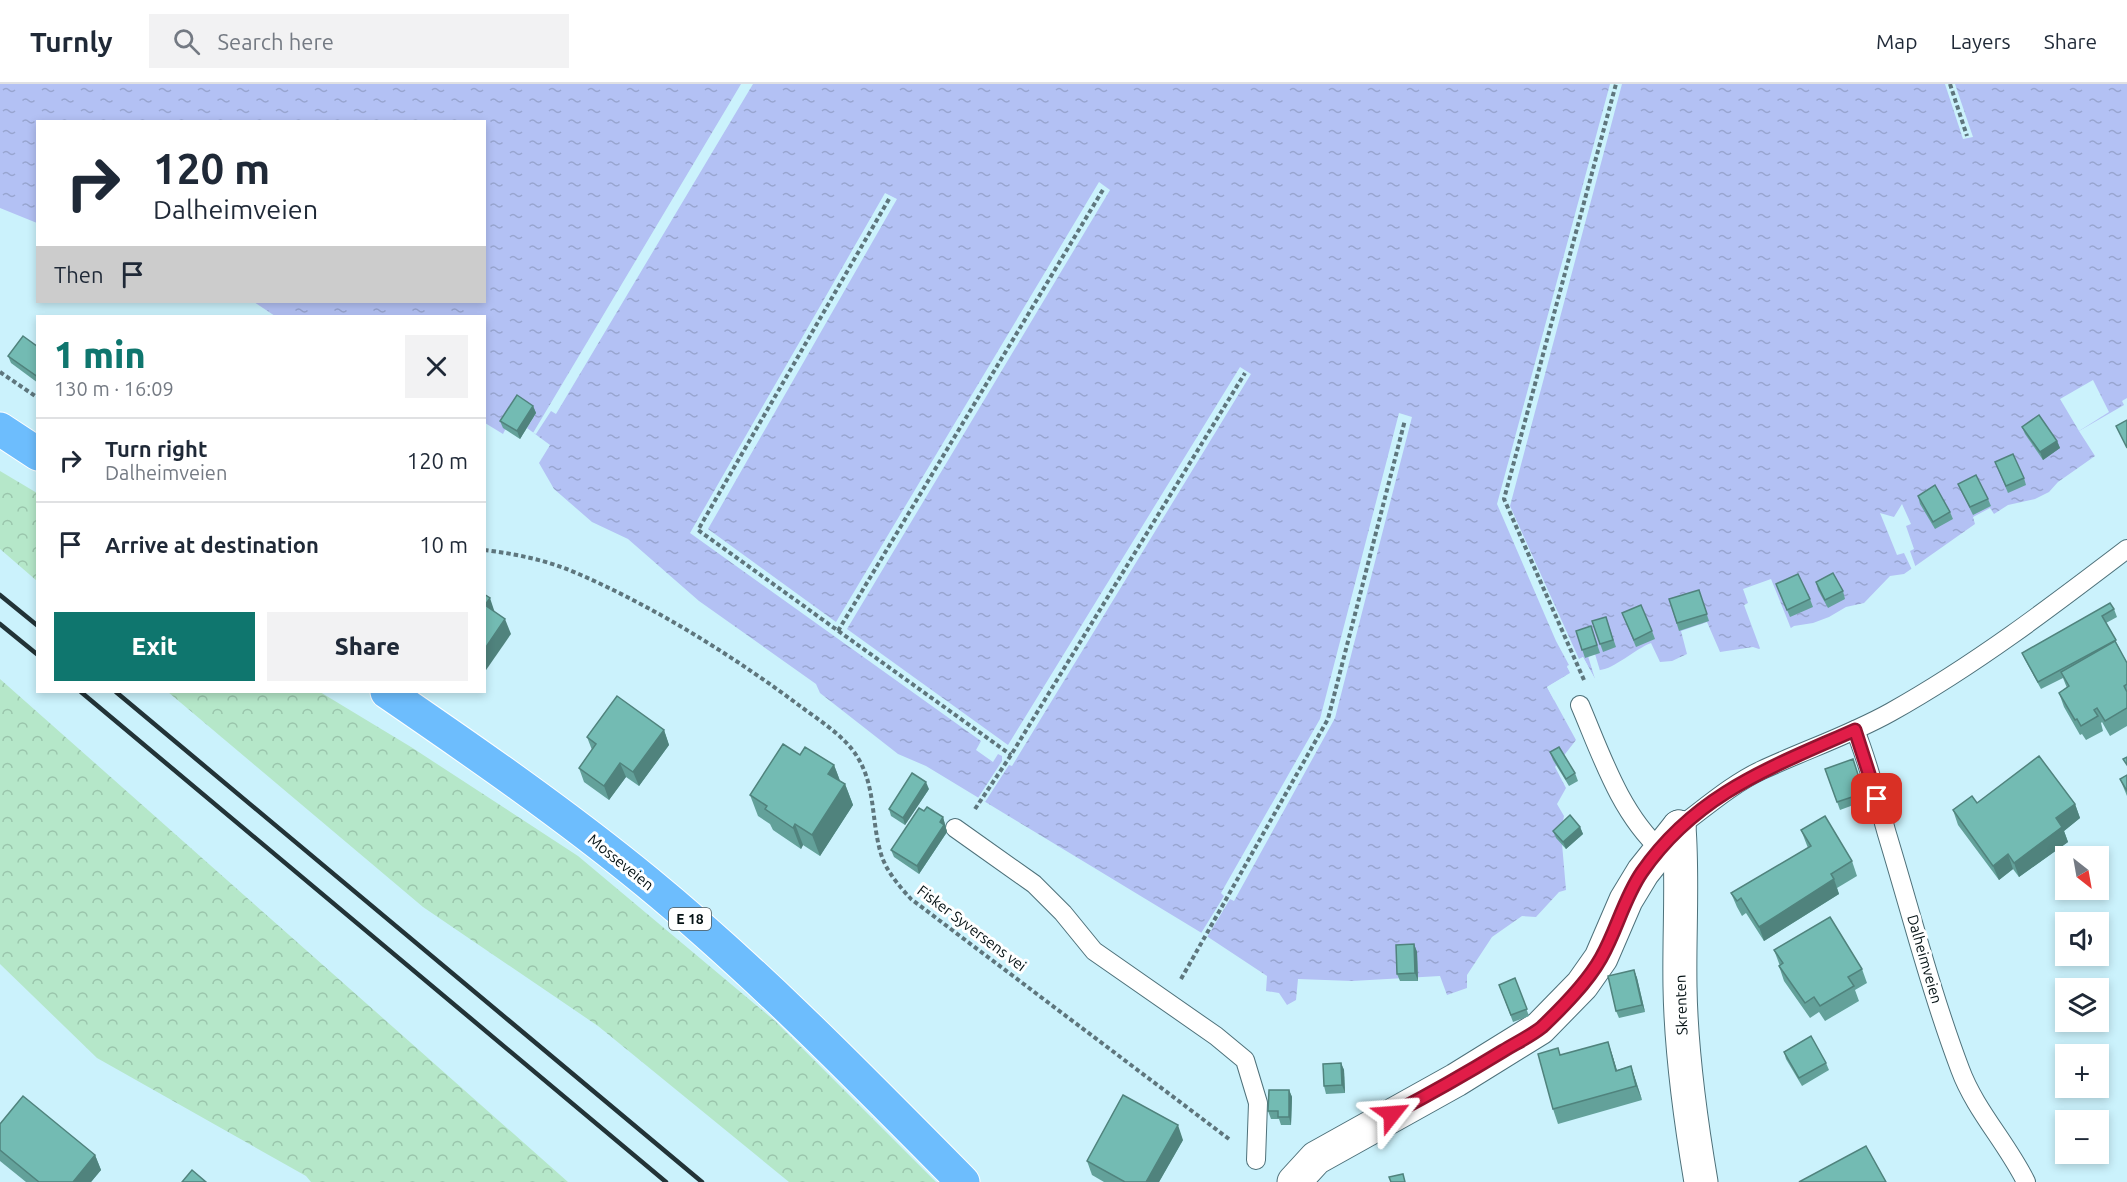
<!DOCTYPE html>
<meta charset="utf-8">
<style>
body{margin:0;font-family:Ubuntu,sans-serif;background:#f2f2f3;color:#1f2937;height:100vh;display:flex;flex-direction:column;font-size:22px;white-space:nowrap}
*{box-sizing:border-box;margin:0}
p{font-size:20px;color:#747a83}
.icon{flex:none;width:33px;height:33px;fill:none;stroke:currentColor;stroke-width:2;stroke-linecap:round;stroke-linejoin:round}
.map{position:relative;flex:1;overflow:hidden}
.sheet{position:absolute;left:36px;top:231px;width:450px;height:378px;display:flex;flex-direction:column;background:#fff;border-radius:0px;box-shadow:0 3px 9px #0003}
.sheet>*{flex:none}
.top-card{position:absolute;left:36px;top:36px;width:450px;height:183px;border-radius:0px;box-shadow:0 3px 9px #0003;background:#fff;color:#1f2937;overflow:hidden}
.needle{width:39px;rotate:149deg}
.controls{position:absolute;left:2055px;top:762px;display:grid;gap:12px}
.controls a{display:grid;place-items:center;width:54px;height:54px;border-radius:0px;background:#fff;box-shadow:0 3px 9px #0003;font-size:30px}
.pin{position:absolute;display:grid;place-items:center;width:51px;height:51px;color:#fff;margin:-26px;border-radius:12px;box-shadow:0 3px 9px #0006}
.me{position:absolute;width:66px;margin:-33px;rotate:62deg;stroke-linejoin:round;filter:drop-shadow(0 0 4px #0008)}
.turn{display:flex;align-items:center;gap:21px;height:126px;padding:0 18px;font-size:27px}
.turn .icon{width:78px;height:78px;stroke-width:2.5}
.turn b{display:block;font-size:42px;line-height:51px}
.then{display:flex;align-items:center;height:57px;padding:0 18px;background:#0003;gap:12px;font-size:22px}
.round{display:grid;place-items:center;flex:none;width:63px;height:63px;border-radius:0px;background:#f2f2f3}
.summary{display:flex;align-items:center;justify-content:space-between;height:102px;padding:0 18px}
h1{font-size:36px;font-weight:800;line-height:45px;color:#0f766e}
.cta{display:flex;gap:12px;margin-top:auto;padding:12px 18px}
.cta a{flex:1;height:69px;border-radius:0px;background:#0f766e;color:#fff;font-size:24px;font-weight:800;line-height:69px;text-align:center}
.cta a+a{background:#f2f2f3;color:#1f2937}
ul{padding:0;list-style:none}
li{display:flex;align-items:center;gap:18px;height:84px;padding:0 18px;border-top:2px solid #e0e1e3}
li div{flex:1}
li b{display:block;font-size:22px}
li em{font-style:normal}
header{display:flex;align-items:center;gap:36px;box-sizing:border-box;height:84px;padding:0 30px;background:#fff;border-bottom:2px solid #e0e1e3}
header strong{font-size:28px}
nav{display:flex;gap:33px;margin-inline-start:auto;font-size:21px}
.search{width:420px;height:54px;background:#f2f2f3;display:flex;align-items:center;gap:15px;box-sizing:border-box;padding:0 21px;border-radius:0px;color:#747a83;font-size:22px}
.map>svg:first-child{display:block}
</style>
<header>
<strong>Turnly</strong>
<div class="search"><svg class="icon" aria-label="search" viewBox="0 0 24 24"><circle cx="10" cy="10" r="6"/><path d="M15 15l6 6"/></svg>Search here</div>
<nav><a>Map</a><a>Layers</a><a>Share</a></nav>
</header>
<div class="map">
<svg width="2127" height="1098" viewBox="0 0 2127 1098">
<defs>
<pattern id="forest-crowns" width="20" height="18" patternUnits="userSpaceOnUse" patternTransform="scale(1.5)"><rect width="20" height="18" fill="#b5e7c9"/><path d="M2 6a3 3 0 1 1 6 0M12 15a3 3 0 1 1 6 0" fill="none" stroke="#9ac5ac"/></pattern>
<pattern id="water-ripples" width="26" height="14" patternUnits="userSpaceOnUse" patternTransform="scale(1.5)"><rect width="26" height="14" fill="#b3c1f4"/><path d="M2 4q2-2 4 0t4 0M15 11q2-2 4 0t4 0" fill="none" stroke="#98a5d0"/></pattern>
</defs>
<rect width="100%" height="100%" fill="#cbf2fc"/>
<g fill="url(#forest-crowns)">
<polygon points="0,387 37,409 37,497 0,465"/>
<polygon points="0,595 568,1098 311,1098 306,1092 97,974 0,880"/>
<polygon points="168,608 320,608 411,663 578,772 775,937 936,1098 789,1098 598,942 423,823"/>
</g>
<path fill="url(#water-ripples)" d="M 0,0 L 2127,0 L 2127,314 L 2122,317 L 2124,321 L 2079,347 L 2095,372 L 2058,398 L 2049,408 L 2035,415 L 2008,421 L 1994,430 L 1990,424 L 1973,433 L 1975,440 L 1904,490 L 1890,492 L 1864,519 L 1846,523 L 1829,533 L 1813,539 L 1794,542 L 1759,565 L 1753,563 L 1720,568 L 1707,538 L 1681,547 L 1687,570 L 1672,577 L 1660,578 L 1651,559 C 1635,565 1614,585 1600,586 L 1595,595 L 1583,573 L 1567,583 L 1571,589 L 1547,603 L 1576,656 L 1555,683 L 1566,704 L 1557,720 L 1564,732 L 1561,748 L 1566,806 L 1559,808 L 1536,833 L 1522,832 L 1492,853 L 1467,891 L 1467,904 L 1447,911 L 1440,892 L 1352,897 L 1298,895 L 1296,916 L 1287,921 L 1279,909 L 1266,907 L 1267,892 L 1205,851 L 926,682 L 898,670 L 820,609 L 816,600 L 699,517 L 628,455 L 592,438 L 554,405 L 539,379 L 550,361 L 527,344 L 536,329 L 505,346 L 503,350 L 485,339 L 484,232 L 275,232 L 254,218 L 484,218 L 484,38 L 38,38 L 37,139 L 0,124 Z"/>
<g fill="#cbf2fc">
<polygon points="741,0 753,0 556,330 551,327 536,350 533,349"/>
<polygon points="1610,0 1622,0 1510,422 1579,575 1583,573 1595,595 1588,572 1595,570 1601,590 1597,597 1593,598 1582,578 1571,583 1573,591 1551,604 1556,615 1554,616 1547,603 1570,589 1567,582 1569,581 1556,557 1497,420"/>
<polygon points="1945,0 1955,0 1973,53 1963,55"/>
<polygon points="1099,98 1110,106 847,545 1008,661 1240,283 1251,290 1012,682 1009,681 985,718 978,714 1002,677 1002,672 998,670 993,678 976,666 981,657 690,449 885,109 897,115 708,445 836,538"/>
<polygon points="2093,296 2109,328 2079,347 2060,315"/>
<polygon points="1399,329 1412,333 1335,634 1234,817 1230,815 1206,855 1200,851 1224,812 1221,809 1320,635"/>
<polygon points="1902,420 1911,440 1906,442 1914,465 1910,467 1916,484 1913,488 1904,469 1897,471 1880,429 1894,433"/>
<polygon points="1771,495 1792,547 1761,567 1744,521 1748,519 1743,505"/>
</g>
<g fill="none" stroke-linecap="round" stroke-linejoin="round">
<defs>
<g id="lane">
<path d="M 1580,621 C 1601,670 1620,729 1661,766"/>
<path d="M 1855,646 C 1869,680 1877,715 1887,750 C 1911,829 1931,908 1960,985 C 1975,1026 2007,1059 2026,1098"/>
<path d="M 1679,743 C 1706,723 1732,700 1762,686 C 1805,666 1850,651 1891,628 C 1975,581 2051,523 2127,465"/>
<polyline points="955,744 1034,800 1063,829 1094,867 1216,952 1245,976 1258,1019 1256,1076"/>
</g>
<g id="street">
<path d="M 1679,743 C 1683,796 1679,849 1680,903 C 1681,968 1690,1033 1701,1098"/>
<polyline points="1294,1098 1316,1074 1456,996 1540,944 1582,901 1601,874 1626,816 1643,788 1679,743"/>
</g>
<g id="highway">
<polyline points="0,345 38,370"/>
<path d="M 387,608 C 476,669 564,730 647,798 C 759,890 861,995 963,1098"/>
</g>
</defs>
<use href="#lane" stroke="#4e717a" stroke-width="20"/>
<use href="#street" stroke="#4e717a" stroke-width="35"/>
<use href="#highway" stroke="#fff" stroke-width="35"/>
<g stroke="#5e767d" stroke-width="4" stroke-dasharray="4.5 3" stroke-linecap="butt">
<polyline points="1950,0 1967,52"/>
<polyline points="889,115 698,446 1011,671"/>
<polyline points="0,288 38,314"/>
<path d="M 484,466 C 518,470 550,477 581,491 C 658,525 733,572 800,622 C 820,637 845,652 858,674 C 876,704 871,737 881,770 C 886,787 900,803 911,815 L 1229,1055"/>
<polyline points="838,547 1104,104"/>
<polyline points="1584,596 1504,415 1616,0"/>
<polyline points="975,725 1011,671 1245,289"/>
<polyline points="1181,895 1328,635 1405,336"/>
</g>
<use href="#lane" stroke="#fff" stroke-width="18"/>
<use href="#street" stroke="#fff" stroke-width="33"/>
<use href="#highway" stroke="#6dbdfd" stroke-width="33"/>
<g stroke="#223337" stroke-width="4.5">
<polyline points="0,511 38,542"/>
<polyline points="0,540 38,571"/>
<polyline points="81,608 666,1098"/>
<polyline points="116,608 702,1098"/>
</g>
</g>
<g fill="#63a19a">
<polygon points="38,263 38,299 11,279 8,272"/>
<polygon points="533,322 536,329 520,355 503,344 500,337"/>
<polygon points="2022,343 2057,357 2060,364 2043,376 2025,350"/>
<polygon points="1995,378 2024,394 2026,401 2008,409"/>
<polygon points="1958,400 1988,415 1991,422 1973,431 1961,407"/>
<polygon points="1918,412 1950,428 1953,435 1935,445 1920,420"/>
<polygon points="1816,498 1843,507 1845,515 1828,524 1818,506"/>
<polygon points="1776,500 1810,515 1813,523 1790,533"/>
<polygon points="1699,506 1709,537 1679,547 1669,515"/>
<polygon points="2114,525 2117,533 2106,539 2127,579 2127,642 2110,652 2102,638 2101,639 2103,647 2086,656 2082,650 2080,651 2064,623 2059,609 2067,604 2063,594 2041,605 2025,576 2022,569"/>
<polygon points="1622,529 1652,547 1655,555 1636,563"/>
<polygon points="1606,533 1616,563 1603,568 1592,537"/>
<polygon points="1591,542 1600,569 1585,574 1576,547"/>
<polygon points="664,646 669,661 639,702 626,693 609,716 584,698 579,684 592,666 587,653"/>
<polygon points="1550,668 1575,689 1578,697 1569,702 1553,676"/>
<polygon points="800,671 834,681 840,697 845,700 853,721 820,772 803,761 801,765 773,746 770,740 758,732 750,711"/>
<polygon points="1853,676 1867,716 1840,726 1825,685"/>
<polygon points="2127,691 2127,712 2120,695"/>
<polygon points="929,705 905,741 891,732 889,725"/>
<polygon points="1977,719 2075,720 2080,734 2064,747 2068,758 2019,793 2013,785 1999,796 1958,741 1953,726"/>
<polygon points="924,727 943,733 947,748 919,790 894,773 891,766"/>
<polygon points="1580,743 1583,750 1566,765 1556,754 1553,747"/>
<polygon points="1801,746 1852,777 1857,792 1837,804 1839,810 1764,857 1746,829 1742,832 1737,823 1731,809 1808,764"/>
<polygon points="1414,860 1417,868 1418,897 1400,897 1397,890"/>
<polygon points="1774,866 1862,885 1867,899 1855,906 1859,917 1825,937 1819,928 1810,934 1784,897 1779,882 1780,882"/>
<polygon points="1634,886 1637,894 1645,928 1619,934 1616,927"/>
<polygon points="1515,894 1529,932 1513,938 1499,901"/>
<polygon points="1608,958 1617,986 1631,982 1642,1016 1558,1040 1553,1025 1561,971"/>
<polygon points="1784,968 1826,979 1829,986 1802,1002 1786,975"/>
<polygon points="1341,979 1344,986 1345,1009 1326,1010 1324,1002"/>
<polygon points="1289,1006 1292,1013 1291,1041 1281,1041 1279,1035 1271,1035 1268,1027"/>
<polygon points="0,1040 95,1071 101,1086 91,1098 26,1098 0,1077"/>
<polygon points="1183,1056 1159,1098 1104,1098 1092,1091 1087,1077"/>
</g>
<g fill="#50837d">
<polygon points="533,322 536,329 520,355 517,347"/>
<polygon points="2057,357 2060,364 2043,376 2040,368"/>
<polygon points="490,514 495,529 485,521"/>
<polygon points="505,535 511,550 484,589 484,566"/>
<polygon points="664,646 669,661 639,702 633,688"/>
<polygon points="620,679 626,693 609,716 604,702"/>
<polygon points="834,681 842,702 828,690"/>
<polygon points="926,698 929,705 905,741 903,734"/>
<polygon points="845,700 853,721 820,772 812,751"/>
<polygon points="2075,720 2080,734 2064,747 2068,758 2019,793 2014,779 2056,734"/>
<polygon points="943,733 947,748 919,790 917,782"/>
<polygon points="795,740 803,761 801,765 793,744"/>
<polygon points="1580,743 1583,750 1566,765 1563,758"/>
<polygon points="2008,770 2013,785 1999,796 1993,782"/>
<polygon points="1834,795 1839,810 1764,857 1759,843"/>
<polygon points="1414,860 1417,868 1418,897 1415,889"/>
<polygon points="1634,886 1637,894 1645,928 1642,921"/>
<polygon points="1608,958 1613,973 1621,1001 1616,987"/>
<polygon points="1341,979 1344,986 1345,1009 1342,1001"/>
<polygon points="1631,982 1636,997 1642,1016 1636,1002"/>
<polygon points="1289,1006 1292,1013 1291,1041 1289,1033"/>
<polygon points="1178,1041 1183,1056 1159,1098 1146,1098"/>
<polygon points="95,1071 101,1086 91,1098 73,1098"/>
</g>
<g fill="#73bbb3" stroke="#50837d" stroke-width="1.5">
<polygon points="23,252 38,263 38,293 8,272"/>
<polygon points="517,311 533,322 517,347 500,337"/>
<polygon points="2039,331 2057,357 2040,368 2022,343"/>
<polygon points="2127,336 2127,364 2116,342"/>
<polygon points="2013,370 2024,394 2006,402 1995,378"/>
<polygon points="1976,391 1988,415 1970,423 1958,400"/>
<polygon points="1935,401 1950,428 1933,438 1918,412"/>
<polygon points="1833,489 1843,507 1825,516 1816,498"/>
<polygon points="1798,490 1810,515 1787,526 1776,500"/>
<polygon points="1699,506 1707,530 1677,539 1669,515"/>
<polygon points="484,510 490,514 485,521 505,535 484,566"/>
<polygon points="2110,519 2114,525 2102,532 2116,556 2038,598 2022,569"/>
<polygon points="1641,521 1652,547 1634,556 1622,529"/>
<polygon points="1606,533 1613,556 1600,560 1592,537"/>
<polygon points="1591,542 1597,561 1582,566 1576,547"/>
<polygon points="2115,557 2127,579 2127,600 2124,602 2127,608 2127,624 2105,637 2097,624 2094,626 2098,632 2081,642 2077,635 2075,636 2059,609 2069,602 2061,588"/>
<polygon points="617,612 664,646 633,688 620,679 604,702 579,684 596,660 587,653"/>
<polygon points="783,660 800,671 805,663 834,681 828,690 845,700 812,751 795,740 793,744 765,725 767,722 750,711"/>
<polygon points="1559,663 1575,689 1566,695 1550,668"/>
<polygon points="2039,672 2075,720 2056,734 2062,743 2014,779 2008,770 1993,782 1953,726 1972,712 1977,719"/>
<polygon points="2127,673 2127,681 2123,675"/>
<polygon points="1853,675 1864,709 1837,718 1825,685"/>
<polygon points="912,689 926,698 903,734 889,725"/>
<polygon points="2127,691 2127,707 2120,695"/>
<polygon points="927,723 943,733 940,738 944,741 917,782 891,766 919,724 924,727"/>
<polygon points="1570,731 1580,743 1563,758 1553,747"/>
<polygon points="1825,732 1852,777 1831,790 1834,795 1759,843 1741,814 1737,817 1731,809 1811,762 1801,746"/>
<polygon points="1830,833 1862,885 1848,893 1854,902 1820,922 1814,913 1805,919 1779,882 1783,879 1774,866"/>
<polygon points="1414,860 1415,889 1397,890 1396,861"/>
<polygon points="1634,886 1642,921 1616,927 1608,892"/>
<polygon points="1515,894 1527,925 1511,931 1499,901"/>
<polygon points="1811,952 1826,979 1799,994 1784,968"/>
<polygon points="1608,958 1616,987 1631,982 1636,1002 1553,1025 1538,970 1558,964 1560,971"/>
<polygon points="1341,979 1342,1001 1324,1002 1323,980"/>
<polygon points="1269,1006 1289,1006 1289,1033 1278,1033 1278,1027 1268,1027"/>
<polygon points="1123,1011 1178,1041 1146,1098 1125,1098 1087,1077"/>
<polygon points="23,1012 95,1071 73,1098 39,1098 0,1066 0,1040"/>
<polygon points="1866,1062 1886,1098 1799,1098"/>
<polygon points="192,1086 206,1098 182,1098"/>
<polygon points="1403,1090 1405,1098 1391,1098 1389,1093"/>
</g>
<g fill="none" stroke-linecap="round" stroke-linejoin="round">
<defs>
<path id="route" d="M 1392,1030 C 1430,1010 1467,989 1503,967 C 1516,959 1531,952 1542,943 C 1563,923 1587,899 1601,874 C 1617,846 1624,814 1642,788 C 1697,709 1772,683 1855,646 L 1877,715"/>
</defs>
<use href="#route" stroke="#92132f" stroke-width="15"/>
<use href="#route" stroke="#e11d48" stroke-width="10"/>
</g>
<g text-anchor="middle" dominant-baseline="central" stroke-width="6" stroke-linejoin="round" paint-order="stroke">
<rect fill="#fff" stroke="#4f585a" stroke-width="1.5" x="669" y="824" width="42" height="22" rx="4.5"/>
<g font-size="14" font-weight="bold" fill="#041114">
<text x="690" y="835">E 18</text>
</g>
<g font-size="15" fill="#041114" stroke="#fff">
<text transform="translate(621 778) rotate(39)">Mosseveien</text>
<text transform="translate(972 844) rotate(37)">Fisker Syversens vei</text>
<text transform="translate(1925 875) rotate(74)">Dalheimveien</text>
<text transform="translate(1681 921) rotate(-92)">Skrenten</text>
</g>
</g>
</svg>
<div class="controls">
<a><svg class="needle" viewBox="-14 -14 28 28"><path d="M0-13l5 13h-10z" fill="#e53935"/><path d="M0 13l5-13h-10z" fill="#747a83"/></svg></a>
<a><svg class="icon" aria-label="sound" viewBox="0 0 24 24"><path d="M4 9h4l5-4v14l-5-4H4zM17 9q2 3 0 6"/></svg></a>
<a><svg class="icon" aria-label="layers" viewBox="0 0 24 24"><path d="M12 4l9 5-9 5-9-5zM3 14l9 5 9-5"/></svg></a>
<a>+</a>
<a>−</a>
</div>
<div class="pin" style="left:1877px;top:715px;background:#d93025"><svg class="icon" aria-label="arrive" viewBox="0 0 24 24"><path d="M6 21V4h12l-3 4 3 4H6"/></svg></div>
<svg class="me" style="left:1392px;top:1030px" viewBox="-20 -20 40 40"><path d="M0-17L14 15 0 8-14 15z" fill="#e11d48" stroke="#fff" stroke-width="4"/></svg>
<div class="top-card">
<div class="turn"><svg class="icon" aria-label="right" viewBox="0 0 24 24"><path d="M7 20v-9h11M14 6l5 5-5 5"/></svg><div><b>120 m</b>Dalheimveien</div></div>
<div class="then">Then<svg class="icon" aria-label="arrive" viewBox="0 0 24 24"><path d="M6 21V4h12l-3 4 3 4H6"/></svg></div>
</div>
<section class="sheet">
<div class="summary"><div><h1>1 min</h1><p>130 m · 16:09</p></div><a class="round"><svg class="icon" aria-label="close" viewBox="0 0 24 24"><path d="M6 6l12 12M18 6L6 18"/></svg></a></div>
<ul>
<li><svg class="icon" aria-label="right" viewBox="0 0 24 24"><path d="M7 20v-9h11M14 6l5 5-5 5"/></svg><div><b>Turn right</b><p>Dalheimveien</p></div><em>120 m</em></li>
<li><svg class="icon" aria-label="arrive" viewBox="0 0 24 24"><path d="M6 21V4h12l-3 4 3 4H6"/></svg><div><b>Arrive at destination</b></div><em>10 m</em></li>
</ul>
<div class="cta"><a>Exit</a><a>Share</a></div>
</section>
</div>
